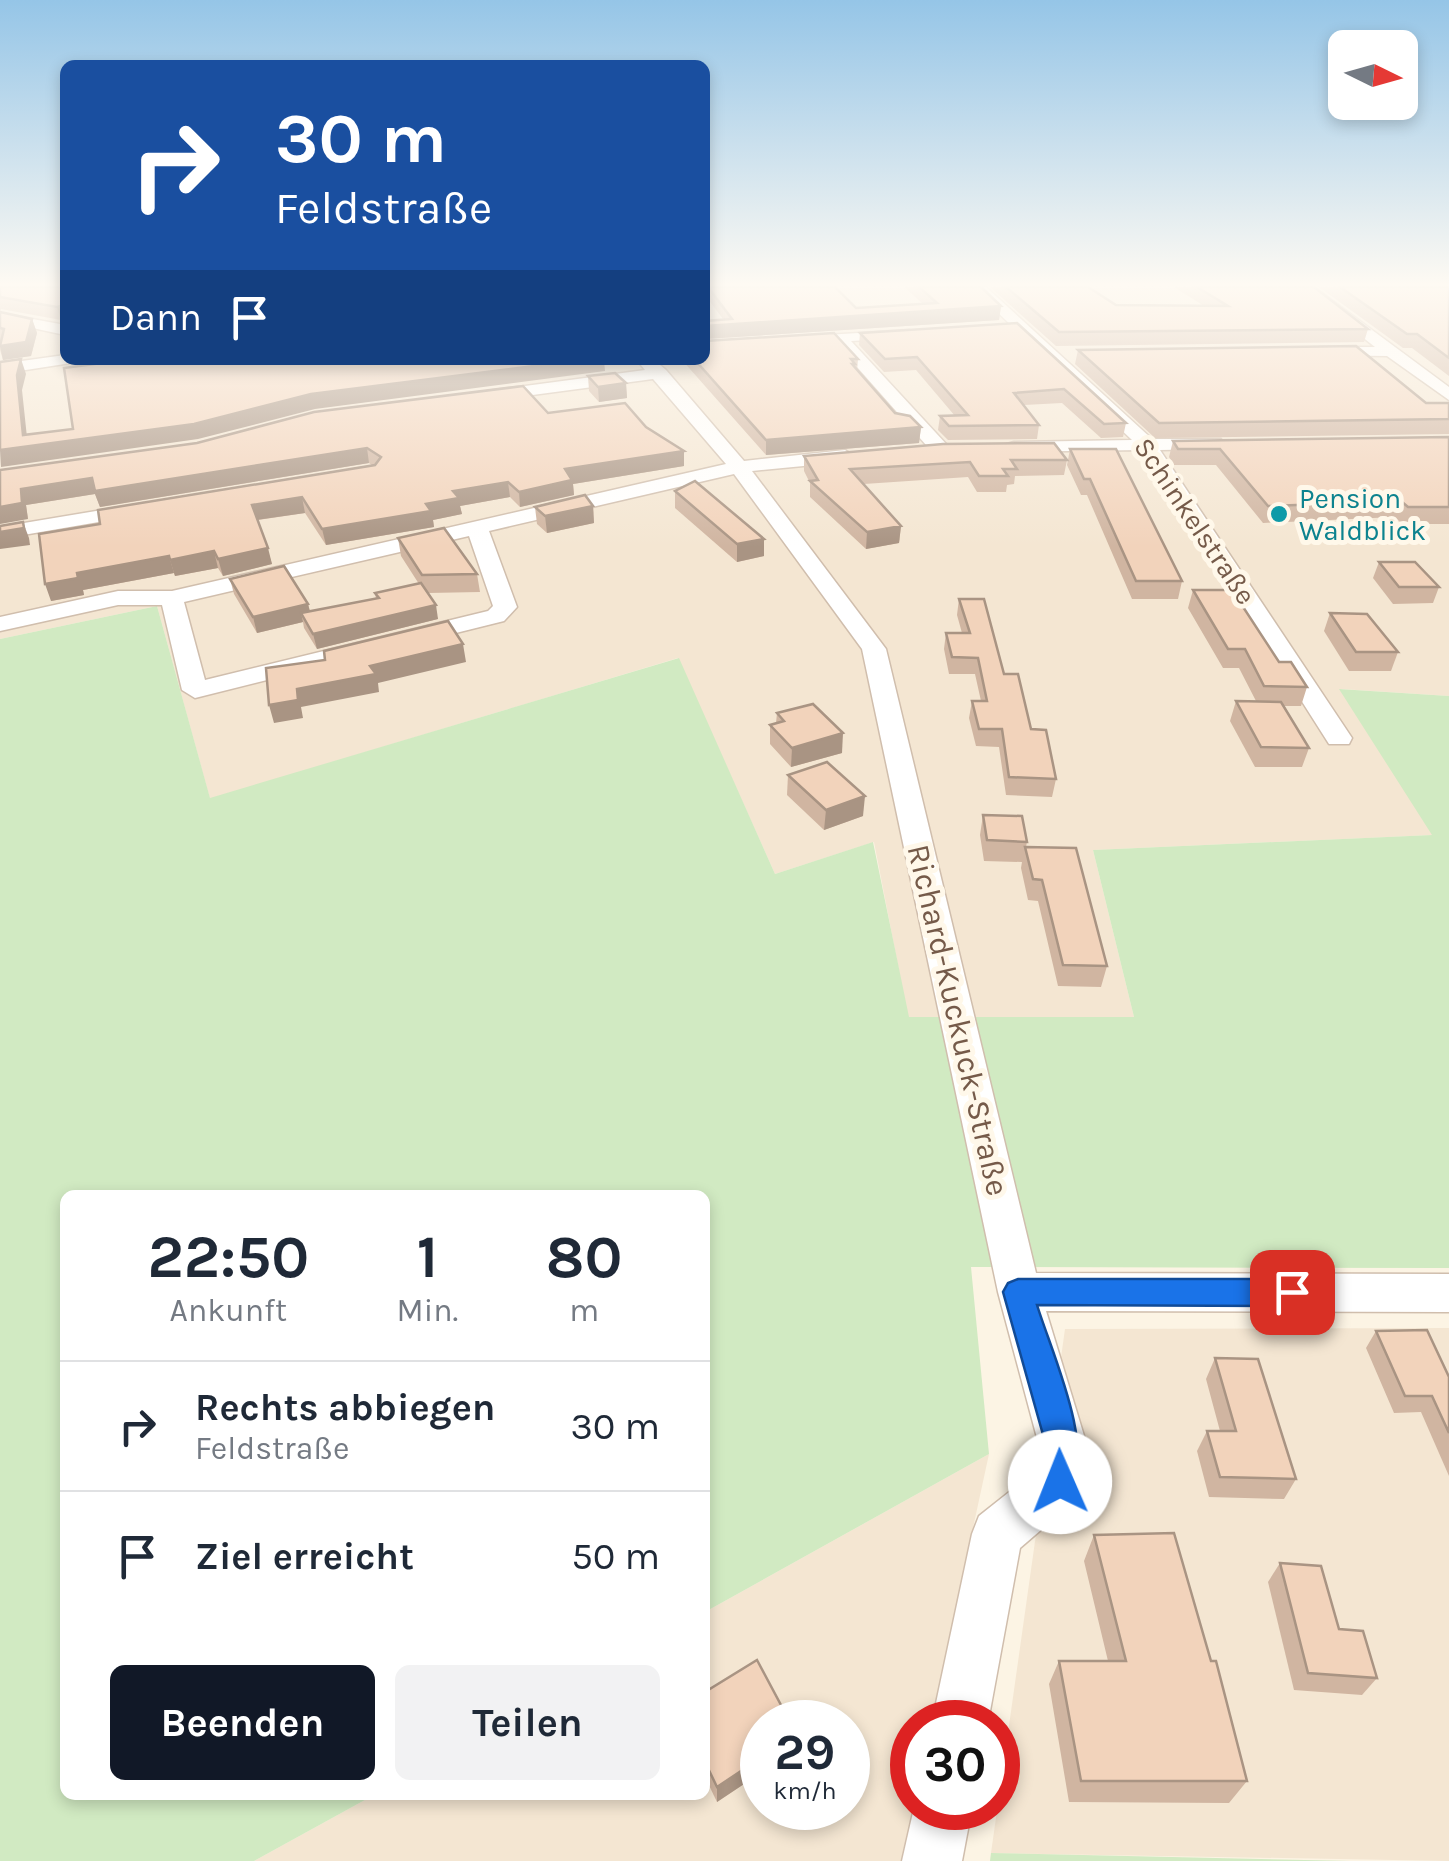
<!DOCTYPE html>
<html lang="de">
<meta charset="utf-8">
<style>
body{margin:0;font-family:Karla,sans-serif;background:#f2f2f3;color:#1f2937;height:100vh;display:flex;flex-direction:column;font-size:38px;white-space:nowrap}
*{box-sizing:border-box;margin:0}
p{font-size:32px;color:#747a83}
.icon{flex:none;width:55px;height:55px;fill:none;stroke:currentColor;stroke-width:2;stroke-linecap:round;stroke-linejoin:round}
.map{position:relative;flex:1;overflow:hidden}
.details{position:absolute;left:60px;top:1190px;width:650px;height:610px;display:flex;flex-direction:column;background:#fff;border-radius:15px;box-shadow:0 5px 15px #0003}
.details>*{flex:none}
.hud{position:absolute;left:60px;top:60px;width:650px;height:305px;border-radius:15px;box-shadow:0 5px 15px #0003;background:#1a4fa0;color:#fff;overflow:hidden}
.needle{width:65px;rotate:95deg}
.buttons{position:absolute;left:1328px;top:30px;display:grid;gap:20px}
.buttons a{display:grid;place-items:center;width:90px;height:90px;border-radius:15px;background:#fff;box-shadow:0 5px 15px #0003;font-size:50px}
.speed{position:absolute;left:740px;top:1700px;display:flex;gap:20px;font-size:50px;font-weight:700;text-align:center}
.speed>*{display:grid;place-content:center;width:130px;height:130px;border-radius:50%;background:#fff;box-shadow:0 5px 15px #0003;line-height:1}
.speed small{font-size:25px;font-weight:400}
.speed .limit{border:15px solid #d22;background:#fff;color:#111}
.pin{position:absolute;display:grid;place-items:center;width:85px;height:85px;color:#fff;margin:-42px;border-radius:20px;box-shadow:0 5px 15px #0006}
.me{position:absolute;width:110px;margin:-55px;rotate:359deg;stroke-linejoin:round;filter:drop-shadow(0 0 8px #0008)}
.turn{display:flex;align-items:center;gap:35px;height:210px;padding:0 50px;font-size:45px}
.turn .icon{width:130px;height:130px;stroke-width:2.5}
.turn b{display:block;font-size:70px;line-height:85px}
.then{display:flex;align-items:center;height:95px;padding:0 50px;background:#0003;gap:20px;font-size:38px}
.eta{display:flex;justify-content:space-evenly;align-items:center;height:170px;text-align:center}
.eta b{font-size:60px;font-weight:700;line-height:70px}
.action{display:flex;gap:20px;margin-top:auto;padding:20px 50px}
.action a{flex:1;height:115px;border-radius:15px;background:#111827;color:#fff;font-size:40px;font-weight:700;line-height:115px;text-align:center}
.action a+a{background:#f2f2f3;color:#1f2937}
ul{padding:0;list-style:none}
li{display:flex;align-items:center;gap:30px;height:130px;padding:0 50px;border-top:2px solid #e0e1e3}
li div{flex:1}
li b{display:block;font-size:38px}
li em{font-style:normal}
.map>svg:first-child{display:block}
</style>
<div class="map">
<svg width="1449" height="1861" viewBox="0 0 1449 1861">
<rect width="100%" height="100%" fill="#fcf4e4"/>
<g fill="#f4e6d2" fill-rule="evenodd">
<polygon points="0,287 65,287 65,360 705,360 705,287 1449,287 1449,696 1341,689 1433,835 1093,850 1134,1017 908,1017 874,842 775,874 678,658 210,799 157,606 0,639"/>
<polygon points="1449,1328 1449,1861 991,1853 1065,1329"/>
<path d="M 989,1454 L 931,1722 L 912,1722 L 913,1808 L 901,1861 L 254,1861 L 374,1795 L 705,1795 L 705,1612 ZM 762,1722 L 848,1722 L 848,1808 L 762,1808 Z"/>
</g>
<g fill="#d1eac2">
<polygon points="157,606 210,798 679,658 775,874 873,842 909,1017 1134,1017 1093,850 1432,835 1339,689 1449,696 1449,1268 971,1267 989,1454 705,1612 705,1195 65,1195 65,1795 374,1795 254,1861 0,1861 0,639"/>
<polygon points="991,1853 1351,1861 990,1861"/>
</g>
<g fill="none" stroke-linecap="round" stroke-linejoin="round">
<defs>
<g id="minor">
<polygon points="971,287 986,287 1152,439 1221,439 1221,447 1215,449 1160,450 1352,738 1349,744 1329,744 1142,450 1007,452 1007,444 1014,442 1132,440"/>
<polygon points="1299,287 1314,287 1449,387 1449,400 1387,356 1314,355 1312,352 1320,347 1375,347"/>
<polygon points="0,313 65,325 65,335 0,321"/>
<polygon points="909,330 909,336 904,338 851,341 948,446 948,454 934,454 835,342 705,352 705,342"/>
<polygon points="65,355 65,360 73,360 71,363 0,374 0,364"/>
<path d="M 637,360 L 654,360 L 666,370 L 744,461 L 845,450 L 854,456 L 845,462 L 752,471 L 886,649 L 1036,1273 L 1449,1274 L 1449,1312 L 1046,1311 L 1088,1449 L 1084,1482 L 1077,1499 L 1020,1548 L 988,1722 L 932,1722 L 972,1534 L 979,1516 L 1037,1470 L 1040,1449 L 998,1292 L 862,649 L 734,474 L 489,531 L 517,607 L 504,621 L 195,698 L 182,690 L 162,605 L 118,605 L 0,631 L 0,617 L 118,591 L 172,591 L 726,464 L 653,379 L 487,401 L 478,396 L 487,391 L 645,370 ZM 469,536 L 493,606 L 488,611 L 205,680 L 184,602 Z"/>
<polygon points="144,503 154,509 151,513 0,539 0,527"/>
<polygon points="914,1808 972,1808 962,1861 902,1861"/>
</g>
</defs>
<use href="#minor" stroke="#d0bead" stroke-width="3"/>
<use href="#minor" fill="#fff" fill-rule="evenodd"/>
</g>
<g fill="#d0b5a1">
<polygon points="0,287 65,287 61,320 1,309 0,312 32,319 37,333 31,356 3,360 0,350"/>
<polygon points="705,287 835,287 856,308 923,304 904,287 981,287 1001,306 999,320 705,339 723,319 705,295"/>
<polygon points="990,287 1088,287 1116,305 1204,306 1174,287 1314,287 1368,329 1364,342 1056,346"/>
<polygon points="1319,287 1449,287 1449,376 1412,348 1403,348"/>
<polygon points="1017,323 1126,423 1123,437 1101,438 1062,403 1024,405 1039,425 1037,439 948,440 938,430 940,416 955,416 916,370 884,372 859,345 860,333"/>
<polygon points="1078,350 1426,403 1449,403 1449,434 1155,438 1075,364"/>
<polygon points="858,359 857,371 895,413 921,427 919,443 766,455 682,360"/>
<polygon points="588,376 626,383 627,398 599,402 589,391"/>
<polygon points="548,413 646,427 684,466 573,484 574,495 520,507 510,497 460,506 462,514 433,520 434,527 326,545 305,513 258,520 272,564 223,576 218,568 175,576 174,573 83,590 84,595 51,601 100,524 373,466 369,463 100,507 95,494 26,505 28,519 0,470"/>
<polygon points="1449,437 1449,524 1402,524 1395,517 1263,523 1216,465 1174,465 1169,457 1173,441"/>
<polygon points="1070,449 1182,581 1178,599 1132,599 1087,495 1081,495 1067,465"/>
<polygon points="804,456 1067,460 1064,475 1015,476 1014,484 1007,485 1006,492 977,492 968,477 864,484 901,526 899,543 866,549 810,497 810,483 804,471"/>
<polygon points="675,491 764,556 737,562 675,508"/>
<polygon points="593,506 594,523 547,533 537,524 535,507"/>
<polygon points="398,538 477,574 480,592 428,593 438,619 317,649 304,628 303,622 257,633 234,594 230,579 308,604 310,611 376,599 375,593 419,584 401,556"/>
<polygon points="1379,562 1439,587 1433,603 1393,604 1373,578"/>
<polygon points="1193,590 1307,687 1301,706 1284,706 1309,748 1302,767 1255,767 1230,721 1236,701 1256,701 1239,668 1223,668 1188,608"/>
<polygon points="959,599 1004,674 1056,779 1052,797 1006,795 999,747 976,746 969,718 972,701 981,701 975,674 949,674 944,649 946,633 962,633 957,615"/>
<polygon points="1330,613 1398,652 1391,671 1349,671 1324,631"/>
<polygon points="777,713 842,753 791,767 770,744 770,725 776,723"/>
<polygon points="788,775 863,816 824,830 787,795"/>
<polygon points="983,815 1027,842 1026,847 1107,966 1101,987 1058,986 1038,901 1028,900 1021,868 1022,862 984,861 980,835"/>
<polygon points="1376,1331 1449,1377 1449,1476 1421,1412 1394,1413 1366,1348"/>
<polygon points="1215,1358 1296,1479 1284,1499 1209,1497 1197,1451 1207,1431 1220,1431 1206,1379"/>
<polygon points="1094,1535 1211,1661 1247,1781 1229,1803 1069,1802 1049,1684 1059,1661 1108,1661 1084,1561"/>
<polygon points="1280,1563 1339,1629 1377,1678 1362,1695 1294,1690 1268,1582"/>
<polygon points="705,1692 762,1722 762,1772 717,1802 705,1777"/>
</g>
<g fill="#a99483">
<polygon points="65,305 65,319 61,320 57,307"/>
<polygon points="1001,306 999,320 705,339 705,326"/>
<polygon points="32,319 37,333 31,356 3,360 0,346"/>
<polygon points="21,359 26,374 22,390 28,447 311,394 582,360 604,360 605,371 315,409 198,439 1,467 0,450"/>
<polygon points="626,383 627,398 599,402 598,387"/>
<polygon points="921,427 919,443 766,455 766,440"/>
<polygon points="367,448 369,463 100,507 95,494 26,505 28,519 0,524 0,507 21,489 92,478"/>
<polygon points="684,451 684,466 573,484 574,495 520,507 519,492 565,469"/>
<polygon points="508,482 510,497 460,506 462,514 433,520 434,527 326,545 322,529 426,504 453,491"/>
<polygon points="302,497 305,513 256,520 252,505"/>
<polygon points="593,506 594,523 547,533 545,516"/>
<polygon points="23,522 29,538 30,545 0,549 0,532"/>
<polygon points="901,526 899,543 866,549 867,532"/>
<polygon points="764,539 764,556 737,562 737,544"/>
<polygon points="268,548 272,564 223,576 218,559"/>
<polygon points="214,551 218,568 175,576 170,560"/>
<polygon points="169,556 174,573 83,590 84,595 51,601 45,584 77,573"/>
<polygon points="308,604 312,620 301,613 303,622 257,633 253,617"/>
<polygon points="436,605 438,619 317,649 313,634"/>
<polygon points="463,644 466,662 378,683 379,692 301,707 303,718 274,723 269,705 297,689 370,666"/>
<polygon points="843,733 842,753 791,767 792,748"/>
<polygon points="865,796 863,816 824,830 826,810"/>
<polygon points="762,1757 762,1772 717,1802 717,1787"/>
</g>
<g fill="#f2d3bb" stroke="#a99483" stroke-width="2.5">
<polygon points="0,287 65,287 65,305 57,307 0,297"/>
<polygon points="708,287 835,287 856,308 937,303 919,287 981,287 1001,306 705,326 705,321 732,319"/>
<polygon points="1006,287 1088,287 1116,305 1228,306 1197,287 1314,287 1368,329 1059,332"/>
<polygon points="1340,287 1449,287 1449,358 1417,334 1407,334"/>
<polygon points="0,312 32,319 26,342 0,346 4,329 0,328"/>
<polygon points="1017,323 1126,423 1104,424 1064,389 1014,393 1039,425 949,426 940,416 968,415 917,357 885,359 860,333"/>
<polygon points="834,333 858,359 851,359 855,364 852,364 895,413 910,416 921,427 766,440 695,360 705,360 705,341"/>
<polygon points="1356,346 1426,403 1449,403 1449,419 1159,423 1078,350"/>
<polygon points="21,359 17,375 23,435 73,429 64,368 125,360 582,360 311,394 194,424 0,450 0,362"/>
<polygon points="615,373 626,383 598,387 588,376"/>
<polygon points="523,386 548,413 625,403 646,427 684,451 565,469 572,480 519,492 508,482 453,491 459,498 426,504 431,511 322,529 302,497 252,505 268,548 218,559 214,551 170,560 169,556 77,573 78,578 45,584 39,534 100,524 98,510 375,465 381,457 367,448 95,491 92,478 21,489 22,503 0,507 0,470 197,443 314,412"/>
<polygon points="1449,437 1449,507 1408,507 1401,501 1268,506 1220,449 1178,449 1173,441"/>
<polygon points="1054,443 1067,460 1011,460 1017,469 1003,469 1008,476 979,476 970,462 850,469 901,526 867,532 810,481 818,480 804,456 943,444"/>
<polygon points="1070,449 1116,449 1182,581 1136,581 1090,479 1084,479"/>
<polygon points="695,481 764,539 737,544 675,491"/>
<polygon points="585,495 593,506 545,516 535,507"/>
<polygon points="23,522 24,528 0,532 0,526"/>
<polygon points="444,528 477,574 422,575 398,538"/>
<polygon points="1379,562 1415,562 1439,587 1399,587"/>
<polygon points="284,566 308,604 253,617 230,579"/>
<polygon points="421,583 436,605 313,634 301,613 379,598 375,593"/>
<polygon points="1193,590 1232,590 1279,662 1291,662 1307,687 1264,686 1245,649 1228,649"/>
<polygon points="959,599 984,599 1004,674 1018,674 1031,729 1046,730 1056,779 1009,777 1002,729 979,729 972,701 987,701 978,658 952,657 946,633 970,633"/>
<polygon points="1330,613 1367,614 1398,652 1356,652"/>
<polygon points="448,621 463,644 370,666 376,674 297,689 298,700 269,705 266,668 325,660 324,651"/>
<polygon points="1236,701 1281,702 1309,748 1261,747"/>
<polygon points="813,704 843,733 792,748 770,725 784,721 777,713"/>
<polygon points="827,762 865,796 826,810 788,775"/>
<polygon points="983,815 1022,816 1027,842 987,840"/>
<polygon points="1025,847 1076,848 1107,966 1063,965 1042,880 1033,879"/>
<polygon points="1427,1330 1449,1377 1449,1433 1432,1396 1405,1396 1376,1331"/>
<polygon points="1215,1358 1258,1359 1296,1479 1220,1477 1207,1431 1236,1431"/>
<polygon points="1174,1533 1211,1661 1216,1661 1247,1781 1081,1781 1059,1661 1126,1661 1094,1535"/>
<polygon points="1280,1563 1321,1566 1339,1629 1363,1631 1377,1678 1308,1673"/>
<polygon points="757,1660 790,1722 762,1722 762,1757 717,1787 705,1762 705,1692"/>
</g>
<linearGradient id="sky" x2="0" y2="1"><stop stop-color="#95c5e7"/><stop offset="0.52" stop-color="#fefaf3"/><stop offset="1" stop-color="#fefaf3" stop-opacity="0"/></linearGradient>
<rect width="1449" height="547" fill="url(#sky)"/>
<path fill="#1a73e8" stroke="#114b97" stroke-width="2.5" d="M 1018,1279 L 1292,1279 L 1303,1283 L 1308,1292 L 1303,1302 L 1292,1306 L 1037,1305 C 1053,1356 1094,1444 1072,1494 L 1060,1499 L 1049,1494 L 1044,1482 L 1047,1449 L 1003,1292 L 1008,1283 Z"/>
<circle fill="#0f9aa8" stroke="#fff8ea" stroke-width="4" cx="1279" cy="514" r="10"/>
<g text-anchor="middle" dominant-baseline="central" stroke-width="10" stroke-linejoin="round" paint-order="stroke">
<g font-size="28" fill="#0d838f" stroke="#fff8ea" text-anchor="start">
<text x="1299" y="498">Pension<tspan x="1299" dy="32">Waldblick</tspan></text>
</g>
<g font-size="28" fill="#755a49" stroke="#fff8ea">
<text transform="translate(1195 521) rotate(56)">Schinkelstraße</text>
</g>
<g font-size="32" fill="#755a49" stroke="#fff8ea">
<text transform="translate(958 1020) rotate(77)">Richard-Kuckuck-Straße</text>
</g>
</g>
</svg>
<div class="buttons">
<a><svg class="needle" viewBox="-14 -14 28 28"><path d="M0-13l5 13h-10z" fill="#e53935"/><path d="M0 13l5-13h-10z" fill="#747a83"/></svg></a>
</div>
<div class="speed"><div>29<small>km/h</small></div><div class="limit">30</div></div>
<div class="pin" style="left:1292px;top:1292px;background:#d93025"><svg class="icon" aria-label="arrive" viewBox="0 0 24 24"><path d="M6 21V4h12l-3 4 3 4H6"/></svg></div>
<svg class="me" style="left:1060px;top:1482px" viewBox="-20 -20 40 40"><circle r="19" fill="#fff"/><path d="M0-13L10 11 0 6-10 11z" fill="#1a73e8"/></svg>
<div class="hud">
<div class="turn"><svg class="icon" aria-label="right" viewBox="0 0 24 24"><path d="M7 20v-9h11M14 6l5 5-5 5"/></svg><div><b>30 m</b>Feldstraße</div></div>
<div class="then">Dann<svg class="icon" aria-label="arrive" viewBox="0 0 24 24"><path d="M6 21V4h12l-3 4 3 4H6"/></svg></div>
</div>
<section class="details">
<div class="eta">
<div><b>22:50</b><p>Ankunft</p></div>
<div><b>1</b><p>Min.</p></div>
<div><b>80</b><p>m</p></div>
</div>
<ul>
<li><svg class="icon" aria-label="right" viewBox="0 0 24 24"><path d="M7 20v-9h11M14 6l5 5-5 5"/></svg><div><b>Rechts abbiegen</b><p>Feldstraße</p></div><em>30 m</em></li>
<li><svg class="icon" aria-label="arrive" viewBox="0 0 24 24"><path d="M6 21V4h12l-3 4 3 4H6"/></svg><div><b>Ziel erreicht</b></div><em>50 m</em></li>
</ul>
<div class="action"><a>Beenden</a><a>Teilen</a></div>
</section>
</div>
